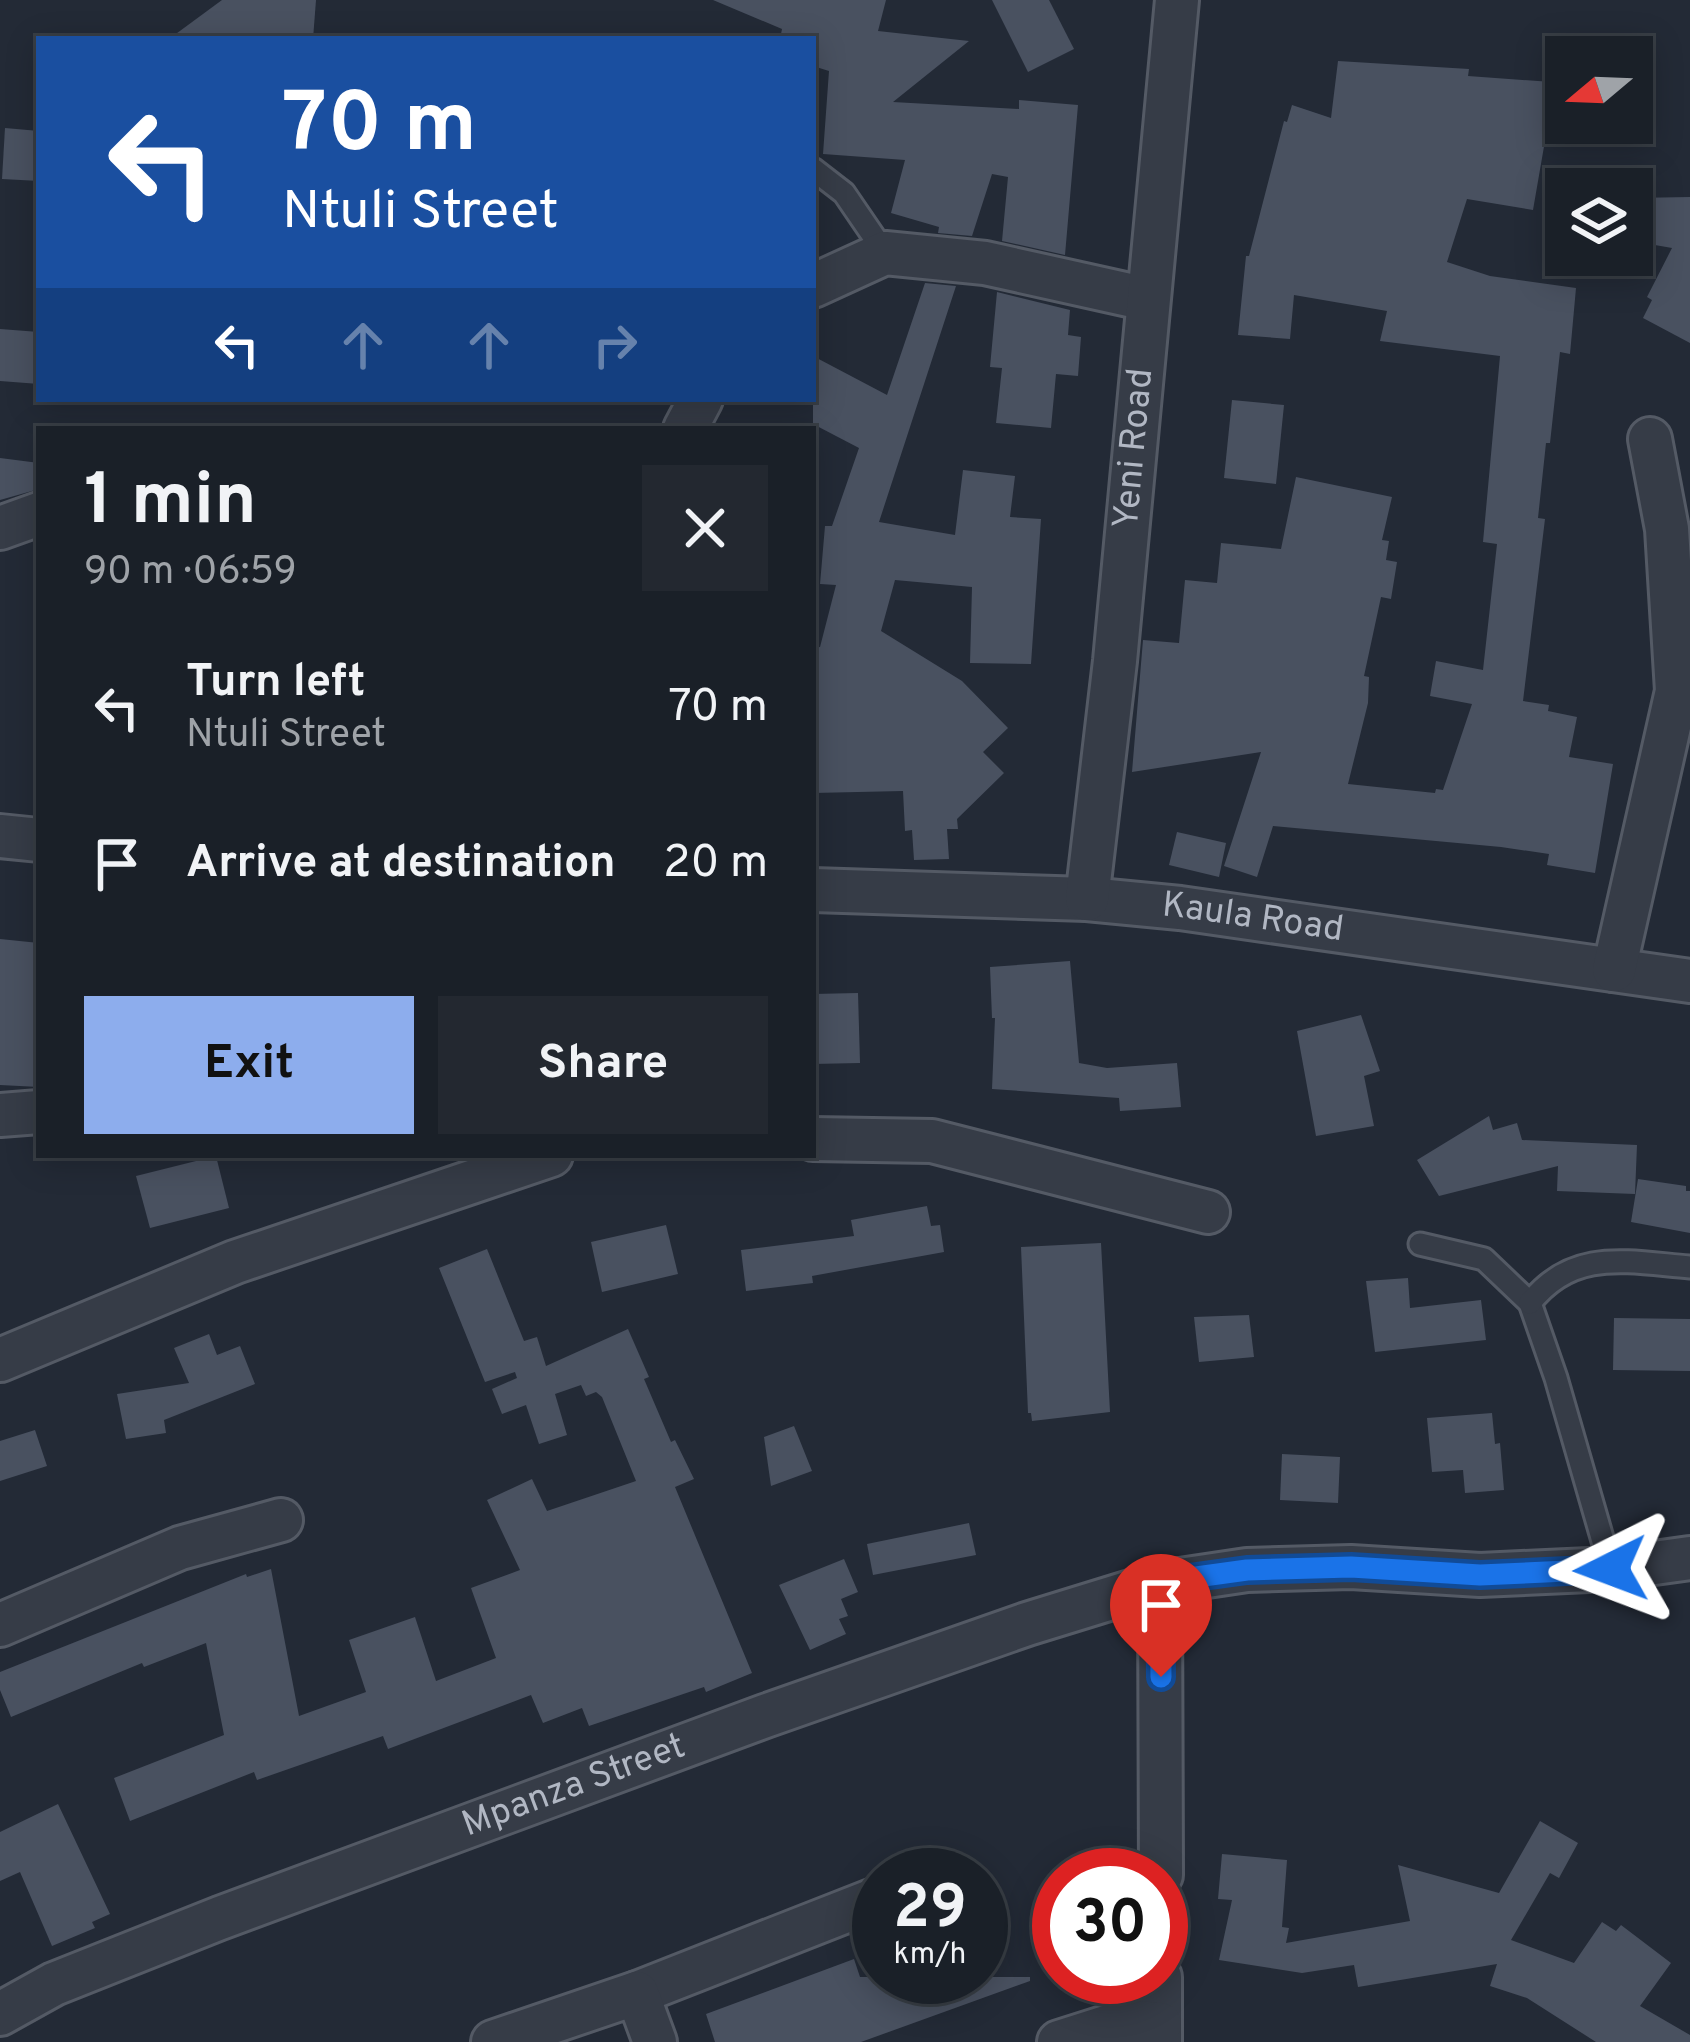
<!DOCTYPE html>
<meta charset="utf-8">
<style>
body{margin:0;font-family:Overpass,sans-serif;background:#232830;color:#f1f3f6;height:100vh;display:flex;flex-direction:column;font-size:45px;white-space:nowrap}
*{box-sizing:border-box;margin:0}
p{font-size:39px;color:#9fa3a8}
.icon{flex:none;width:66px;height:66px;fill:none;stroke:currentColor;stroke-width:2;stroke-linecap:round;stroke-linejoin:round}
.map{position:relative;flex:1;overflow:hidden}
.details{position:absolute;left:36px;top:426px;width:780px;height:732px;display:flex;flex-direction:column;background:#1a2028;border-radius:0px;box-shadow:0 6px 30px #0003,0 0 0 3px #383e45}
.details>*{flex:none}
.top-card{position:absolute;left:36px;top:36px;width:780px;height:366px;border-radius:0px;box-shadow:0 6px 30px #0003,0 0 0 3px #383e45;background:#1a4fa0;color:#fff;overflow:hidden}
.needle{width:78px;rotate:251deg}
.tools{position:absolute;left:1545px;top:36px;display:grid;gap:24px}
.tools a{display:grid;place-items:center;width:108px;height:108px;border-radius:0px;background:#1a2028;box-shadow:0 6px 30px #0003,0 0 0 3px #383e45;font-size:60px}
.speed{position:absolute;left:852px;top:1848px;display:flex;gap:24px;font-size:60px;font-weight:700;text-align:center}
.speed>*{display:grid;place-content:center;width:156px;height:156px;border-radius:50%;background:#1a2028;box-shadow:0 6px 30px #0003,0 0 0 3px #383e45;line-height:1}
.speed small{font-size:30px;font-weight:400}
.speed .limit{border:18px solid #d22;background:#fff;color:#111}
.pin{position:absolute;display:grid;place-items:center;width:102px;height:102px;color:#fff;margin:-123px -51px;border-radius:50% 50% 50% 0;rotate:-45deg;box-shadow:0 0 12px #0007}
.pin .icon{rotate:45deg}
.me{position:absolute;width:132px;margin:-66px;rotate:267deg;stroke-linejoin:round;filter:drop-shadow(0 0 9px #0008)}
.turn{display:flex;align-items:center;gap:42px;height:252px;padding:0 48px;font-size:54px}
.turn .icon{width:156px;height:156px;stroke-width:2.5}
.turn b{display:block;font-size:84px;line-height:102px}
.lanes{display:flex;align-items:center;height:114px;padding:0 48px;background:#0003;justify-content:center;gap:60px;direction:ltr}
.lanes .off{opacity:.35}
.round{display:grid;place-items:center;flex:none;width:126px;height:126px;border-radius:0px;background:#232830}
.overview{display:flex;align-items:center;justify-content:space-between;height:204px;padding:0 48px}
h1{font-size:72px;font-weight:700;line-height:90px}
.button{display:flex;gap:24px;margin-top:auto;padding:24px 48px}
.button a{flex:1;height:138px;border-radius:0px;background:#8daded;color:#111;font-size:48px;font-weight:700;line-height:138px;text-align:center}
.button a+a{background:#232830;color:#f1f3f6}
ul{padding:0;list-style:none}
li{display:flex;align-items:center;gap:36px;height:156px;padding:0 48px}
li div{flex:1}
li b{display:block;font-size:45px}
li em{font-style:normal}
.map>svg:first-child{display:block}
</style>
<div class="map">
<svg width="1690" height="2042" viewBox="0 0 1690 2042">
<rect width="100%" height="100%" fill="#232a36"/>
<g fill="#495160">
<polygon points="222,0 316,0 313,39 169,39"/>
<polygon points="713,0 886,0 878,31 969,41 893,102 1019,109 1019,100 1078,105 1065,255 1002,241 1008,177 992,174 972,236 938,233 939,227 891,213 905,160 823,154 829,71 813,66 813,39 780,39 782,29"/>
<polygon points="992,0 1049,0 1074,49 1028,72"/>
<polygon points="1338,61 1469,69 1468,76 1566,83 1566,136 1546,135 1533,210 1467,199 1447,262 1490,276 1576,288 1570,354 1560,352 1550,443 1546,443 1538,518 1545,519 1523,701 1549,705 1548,711 1577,717 1569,757 1613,764 1595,873 1547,865 1549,854 1501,847 1273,826 1257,877 1224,866 1261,752 1132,772 1143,640 1179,643 1185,580 1217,583 1221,543 1281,549 1296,477 1392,497 1382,540 1389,541 1386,560 1397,562 1391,599 1381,597 1364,676 1369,677 1368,703 1348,784 1435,793 1436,789 1443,790 1472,704 1430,696 1436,661 1483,670 1497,544 1483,542 1500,356 1380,341 1387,311 1294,295 1290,339 1238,335 1246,256 1249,256 1284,121 1287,122 1292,105 1331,118"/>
<polygon points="5,128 39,131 39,181 2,179"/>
<polygon points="1690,197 1690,343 1643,318 1652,300 1647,297 1672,248 1632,241 1632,198"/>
<polygon points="925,283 956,286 879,522 955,535 963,470 1015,476 1010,517 1041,519 1031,664 970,663 972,587 895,580 881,631 962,681 1008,728 983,752 1004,773 957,819 958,829 947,829 949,859 914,860 912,830 905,831 903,791 813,793 813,648 820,647 836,585 820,584 825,526 832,526 859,448 813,424 813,356 887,395"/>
<polygon points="997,292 1070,310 1068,335 1081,337 1078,376 1056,374 1051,428 996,423 1002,368 990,367"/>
<polygon points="0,329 39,332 39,384 0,381"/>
<polygon points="1232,400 1284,405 1276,484 1224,478"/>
<polygon points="0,458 39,463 39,489 0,500"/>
<polygon points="1177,832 1226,843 1219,877 1169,865"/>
<polygon points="0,939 39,943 39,1087 0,1085"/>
<polygon points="1070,961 1079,1063 1107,1068 1177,1063 1181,1107 1120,1111 1119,1098 992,1089 995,1018 992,1018 990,967"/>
<polygon points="858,993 860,1063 813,1064 813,994"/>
<polygon points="1361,1015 1380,1071 1364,1076 1374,1126 1316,1136 1297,1031"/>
<polygon points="1489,1116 1493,1130 1517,1123 1522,1140 1637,1145 1635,1194 1557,1191 1558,1166 1439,1196 1417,1160"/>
<polygon points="216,1156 229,1208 150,1228 136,1176"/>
<polygon points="1638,1179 1686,1186 1686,1191 1690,1191 1690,1233 1631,1222"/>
<polygon points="927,1206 931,1226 940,1225 944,1252 812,1276 813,1283 746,1291 741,1250 854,1236 851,1220"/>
<polygon points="666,1225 678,1274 602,1292 591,1242"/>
<polygon points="1101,1243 1110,1412 1032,1421 1031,1413 1028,1413 1021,1247"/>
<polygon points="487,1249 524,1341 537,1337 546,1366 628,1329 649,1377 644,1379 671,1442 675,1440 694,1479 675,1487 752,1673 706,1692 704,1687 589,1726 582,1708 543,1723 531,1695 388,1749 383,1736 257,1780 254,1772 130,1821 114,1778 224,1735 206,1643 144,1667 142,1663 11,1717 0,1690 0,1672 246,1574 247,1577 271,1569 299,1716 366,1692 349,1640 415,1617 436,1681 496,1658 471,1588 520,1570 487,1500 532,1479 547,1511 636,1481 602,1397 596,1392 586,1396 581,1385 555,1394 567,1435 539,1444 526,1405 502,1414 492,1389 517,1378 515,1372 485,1382 439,1268"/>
<polygon points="1408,1278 1410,1308 1481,1300 1486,1340 1375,1352 1366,1281"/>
<polygon points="1249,1315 1254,1357 1199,1362 1194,1317"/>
<polygon points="1614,1318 1690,1319 1690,1371 1613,1370"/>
<polygon points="209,1334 217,1355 240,1346 255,1384 164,1420 166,1433 126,1439 117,1394 189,1383 174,1348"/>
<polygon points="1492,1413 1495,1444 1500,1443 1504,1490 1465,1493 1463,1470 1432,1472 1427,1418"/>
<polygon points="794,1426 812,1471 771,1486 764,1437"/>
<polygon points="35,1430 47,1466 0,1481 0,1441"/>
<polygon points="1282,1454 1340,1457 1338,1503 1280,1500"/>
<polygon points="969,1523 976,1555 873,1575 867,1544"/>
<polygon points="844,1559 858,1592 841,1599 848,1616 839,1619 846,1634 810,1650 779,1585"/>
<polygon points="58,1804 110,1914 92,1922 95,1928 52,1946 20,1872 0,1881 0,1832"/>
<polygon points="1540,1821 1578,1843 1559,1878 1550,1873 1511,1940 1574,1963 1602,1922 1616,1931 1621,1925 1671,1963 1640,2006 1690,2035 1690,2042 1596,2042 1527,1998 1490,1986 1497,1964 1358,1987 1354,1965 1302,1973 1219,1960 1232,1900 1218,1899 1222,1854 1287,1860 1282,1927 1289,1928 1286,1943 1410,1921 1398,1865 1499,1893"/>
<polygon points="854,1959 860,1977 1030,1977 1030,1981 861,2042 715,2042 706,2014"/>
</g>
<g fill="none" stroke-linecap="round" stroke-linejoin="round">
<defs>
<g id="lane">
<polyline points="813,169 844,193 885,253"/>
<polyline points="1420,1244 1484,1259 1530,1303 1556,1378 1611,1569"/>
<path d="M 1530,1303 C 1573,1248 1627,1262 1690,1267"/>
</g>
<g id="street">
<polyline points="813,286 885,253 985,263 1147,299"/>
<polyline points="685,429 701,399"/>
<polyline points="0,528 39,514"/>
<polyline points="0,836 39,840"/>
<path id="s1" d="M 813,890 L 1087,899 L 1180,908 L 1690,981"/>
<path id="s2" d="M 1087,899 L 1115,661 L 1177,0"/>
<polyline points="1614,970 1677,691 1667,529 1650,439"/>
<polyline points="0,1115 39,1112"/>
<polyline points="813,1139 932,1141 1208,1212"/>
<polyline points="0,1360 235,1262 551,1155"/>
<polyline points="1160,1583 1161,1875"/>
<polyline points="0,1625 180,1548 281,1520"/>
<polyline points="1160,1977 1160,2042"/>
<polyline points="637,1993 879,1898"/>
<path id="s3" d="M 0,2014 L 54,1984 L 220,1918 L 765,1716 L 1027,1624 L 1160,1583 L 1247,1570 L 1351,1567 L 1480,1575 L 1611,1569 L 1690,1558"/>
<polyline points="493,2042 637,1993 655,2042"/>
<polyline points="1059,2042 1125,2021 1160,2024"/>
</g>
</defs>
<use href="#lane" stroke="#545a65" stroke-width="27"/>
<use href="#street" stroke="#545a65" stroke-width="48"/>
<use href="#lane" stroke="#363c47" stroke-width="21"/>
<use href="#street" stroke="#363c47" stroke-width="42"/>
</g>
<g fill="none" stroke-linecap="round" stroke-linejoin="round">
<defs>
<polyline id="route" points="1161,1677 1160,1582 1247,1570 1351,1567 1480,1575 1611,1569"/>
</defs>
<use href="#route" stroke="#114b97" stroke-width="30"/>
<use href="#route" stroke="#1a73e8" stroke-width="21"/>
</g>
<g text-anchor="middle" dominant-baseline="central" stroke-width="12" stroke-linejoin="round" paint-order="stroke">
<g font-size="36" fill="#b1b7c3" stroke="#1c212c">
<text stroke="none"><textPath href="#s2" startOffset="453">Yeni Road</textPath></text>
<text stroke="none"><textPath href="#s1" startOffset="441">Kaula Road</textPath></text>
<text stroke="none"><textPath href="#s3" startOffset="618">Mpanza Street</textPath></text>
</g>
</g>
</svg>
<div class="tools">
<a><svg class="needle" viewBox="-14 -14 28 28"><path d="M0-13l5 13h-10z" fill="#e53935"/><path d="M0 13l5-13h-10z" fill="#9fa3a8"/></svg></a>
<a><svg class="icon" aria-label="layers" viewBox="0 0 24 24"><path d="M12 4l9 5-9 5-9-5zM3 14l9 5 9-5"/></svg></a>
</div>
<div class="speed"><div>29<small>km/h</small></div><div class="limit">30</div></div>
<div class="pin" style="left:1161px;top:1677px;background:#d93025"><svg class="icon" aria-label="arrive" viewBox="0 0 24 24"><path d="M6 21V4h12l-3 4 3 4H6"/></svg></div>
<svg class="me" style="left:1611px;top:1569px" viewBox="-20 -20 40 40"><path d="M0-17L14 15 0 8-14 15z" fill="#1a73e8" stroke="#fff" stroke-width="4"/></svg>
<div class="top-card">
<div class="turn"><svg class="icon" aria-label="left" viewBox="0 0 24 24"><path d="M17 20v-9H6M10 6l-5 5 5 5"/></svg><div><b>70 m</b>Ntuli Street</div></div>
<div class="lanes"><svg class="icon" aria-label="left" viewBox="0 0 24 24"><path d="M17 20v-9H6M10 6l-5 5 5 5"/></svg><svg class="icon off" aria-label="ahead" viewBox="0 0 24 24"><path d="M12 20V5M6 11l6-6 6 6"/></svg><svg class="icon off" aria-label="ahead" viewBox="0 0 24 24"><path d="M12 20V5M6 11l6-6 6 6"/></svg><svg class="icon off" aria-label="right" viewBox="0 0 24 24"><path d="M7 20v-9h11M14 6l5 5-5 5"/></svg></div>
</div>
<section class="details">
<div class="overview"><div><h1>1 min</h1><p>90 m · 06:59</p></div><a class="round"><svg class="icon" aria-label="close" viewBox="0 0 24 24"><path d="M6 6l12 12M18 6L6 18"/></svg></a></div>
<ul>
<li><svg class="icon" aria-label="left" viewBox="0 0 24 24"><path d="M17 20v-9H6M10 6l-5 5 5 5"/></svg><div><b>Turn left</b><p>Ntuli Street</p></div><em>70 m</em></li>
<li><svg class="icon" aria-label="arrive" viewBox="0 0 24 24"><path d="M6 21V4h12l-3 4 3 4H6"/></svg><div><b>Arrive at destination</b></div><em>20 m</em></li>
</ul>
<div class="button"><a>Exit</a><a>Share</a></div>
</section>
</div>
